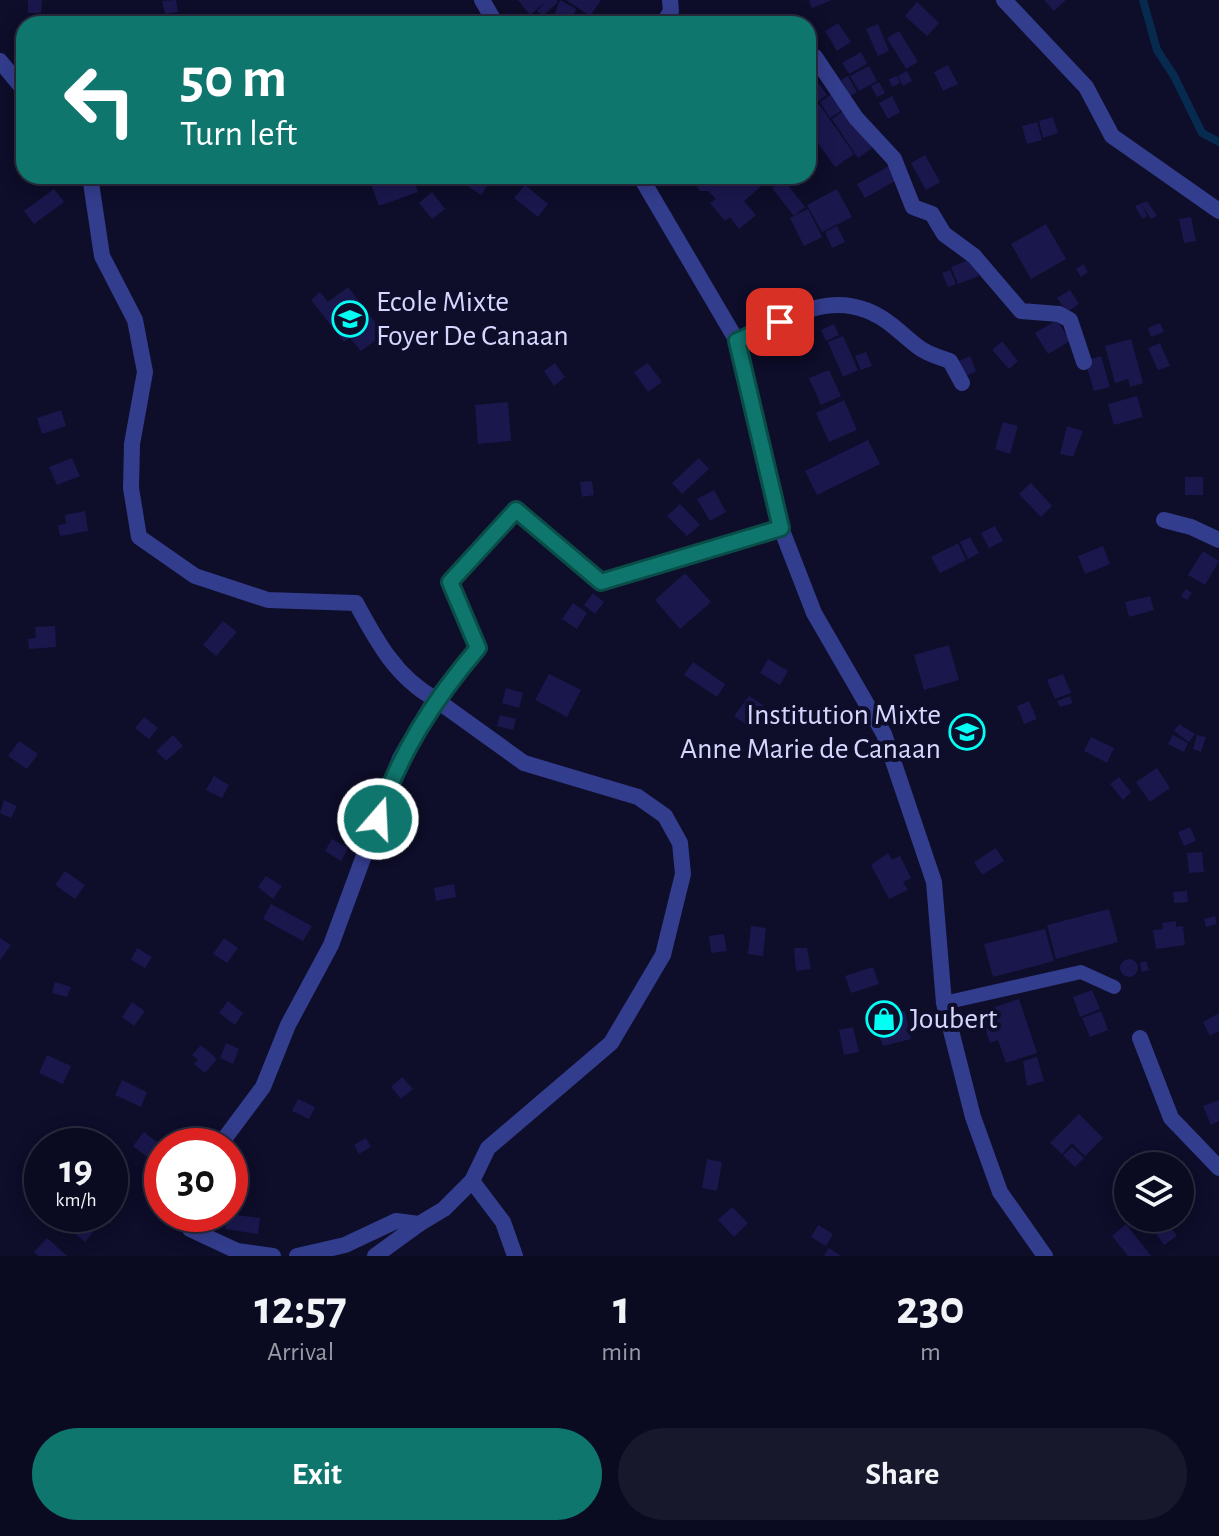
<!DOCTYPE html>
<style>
body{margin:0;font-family:"Alegreya Sans",sans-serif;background:#18182d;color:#f1f3f6;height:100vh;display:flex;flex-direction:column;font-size:30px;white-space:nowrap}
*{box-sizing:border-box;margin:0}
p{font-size:26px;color:#999aa5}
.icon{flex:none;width:44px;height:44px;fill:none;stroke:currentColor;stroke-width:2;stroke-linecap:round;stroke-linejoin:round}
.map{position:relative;height:1256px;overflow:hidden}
.panel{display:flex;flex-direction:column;background:#0a0a20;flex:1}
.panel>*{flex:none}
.top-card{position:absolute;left:16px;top:16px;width:800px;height:168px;border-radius:24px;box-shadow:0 4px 20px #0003,0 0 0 2px #2a2b3e;background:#0f766e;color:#fff;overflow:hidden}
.tools{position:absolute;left:1114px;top:1152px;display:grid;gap:16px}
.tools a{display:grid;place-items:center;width:80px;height:80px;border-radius:50%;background:#0a0a20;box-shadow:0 4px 20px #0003,0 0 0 2px #2a2b3e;font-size:40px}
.speed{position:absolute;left:24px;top:1128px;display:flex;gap:16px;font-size:40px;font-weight:700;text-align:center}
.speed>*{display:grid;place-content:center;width:104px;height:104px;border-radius:50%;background:#0a0a20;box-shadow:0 4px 20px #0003,0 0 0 2px #2a2b3e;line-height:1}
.speed small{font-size:20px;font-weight:400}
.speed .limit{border:12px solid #d22;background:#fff;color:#111}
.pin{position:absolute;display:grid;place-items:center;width:68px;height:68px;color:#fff;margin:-34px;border-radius:16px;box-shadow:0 4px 12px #0006}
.me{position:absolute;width:88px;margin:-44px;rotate:19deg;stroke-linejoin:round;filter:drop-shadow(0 0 6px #0008)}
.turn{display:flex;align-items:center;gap:28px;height:168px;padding:0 32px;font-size:36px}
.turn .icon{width:104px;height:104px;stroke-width:2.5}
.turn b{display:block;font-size:56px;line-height:68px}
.eta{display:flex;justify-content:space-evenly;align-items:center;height:136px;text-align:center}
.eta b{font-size:48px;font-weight:600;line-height:56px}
.button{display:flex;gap:16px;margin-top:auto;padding:16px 32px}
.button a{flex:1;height:92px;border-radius:48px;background:#0f766e;color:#fff;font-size:32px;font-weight:600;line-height:92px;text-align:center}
.button a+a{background:#18182d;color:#f1f3f6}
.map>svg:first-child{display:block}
</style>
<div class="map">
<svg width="1219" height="1256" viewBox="0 0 1219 1256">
<rect width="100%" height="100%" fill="#0e0d2a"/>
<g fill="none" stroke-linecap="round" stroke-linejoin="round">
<polyline stroke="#072b4f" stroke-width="8" points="1143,0 1157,50 1174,76 1202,133 1219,142"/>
</g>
<g fill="#1a174d">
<polygon points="28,0 42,0 41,13 28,13"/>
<polygon points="176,0 178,12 165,14 162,1"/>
<polygon points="518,0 556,0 558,2 543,16 537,11 547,1 530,15"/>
<polygon points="560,0 576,9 570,24 551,24"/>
<polygon points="566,0 601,0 590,16"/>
<polygon points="809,0 832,0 812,8"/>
<polygon points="1044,0 1066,0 1054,11"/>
<polygon points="917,2 939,23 927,36 905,16"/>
<polygon points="457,16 460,24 438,24"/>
<polygon points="838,23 851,42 837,51 825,31"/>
<polygon points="878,24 889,51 878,56 866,29"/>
<polygon points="899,31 918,62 906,69 887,38"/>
<polygon points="861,52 867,64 849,74 842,63"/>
<polygon points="948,65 958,84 943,91 934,72"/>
<polygon points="869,66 877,81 859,91 850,76"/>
<polygon points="907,71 912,81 903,86 898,76"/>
<polygon points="848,76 857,92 850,96 841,80"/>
<polygon points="897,76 900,83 892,87 889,79"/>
<polygon points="879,82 885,93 877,97 871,86"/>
<polygon points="819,84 827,95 810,107 808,92"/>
<polygon points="833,93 844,109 830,118 820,102"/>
<polygon points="892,96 900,112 888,119 879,103"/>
<polygon points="819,104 854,154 835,167 808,129 808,112"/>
<polygon points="846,109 872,148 858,158 832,119"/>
<polygon points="1053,117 1058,133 1043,138 1039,121"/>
<polygon points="1037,122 1042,140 1027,144 1022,126"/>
<polygon points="925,155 940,182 926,190 911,163"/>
<polygon points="889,166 897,180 865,198 857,184"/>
<polygon points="368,176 412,176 418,192 379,206"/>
<polygon points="451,176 469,176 463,185"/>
<polygon points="472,176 494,176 481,195 466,185"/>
<polygon points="695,176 751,176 760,187 744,201 756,215 739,229 730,217 725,221 710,203 716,199 708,191 700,191 691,179"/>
<polygon points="783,179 805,207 794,216 772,188"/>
<polygon points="525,185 548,204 538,217 514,198"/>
<polygon points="54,189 64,202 34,224 24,211"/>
<polygon points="837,189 852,217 822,232 807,205"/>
<polygon points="432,192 445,209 432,219 419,203"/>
<polygon points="1147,201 1157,216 1151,219 1142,205 1147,216 1142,219 1135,206"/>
<polygon points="808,209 822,237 804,246 790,218"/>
<polygon points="1191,217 1196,241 1184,243 1179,219"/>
<polygon points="1046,224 1066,259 1031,279 1011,244"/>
<polygon points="837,226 845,242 832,248 825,232"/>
<polygon points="971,259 979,276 958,284 951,267"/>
<polygon points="1083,264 1088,272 1081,277 1076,269"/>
<polygon points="950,270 956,284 948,287 942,273"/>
<polygon points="348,287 384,334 361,351 350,338 344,342 311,300 320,292 328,302"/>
<polygon points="1070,290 1079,304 1067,312 1057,298"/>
<polygon points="1057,320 1070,341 1048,354 1035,333"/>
<polygon points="1160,323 1164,332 1151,337 1148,328"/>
<polygon points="834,324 839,335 826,341 821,330"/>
<polygon points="843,336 858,370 843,377 828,342"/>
<polygon points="1131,339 1143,383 1130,387 1128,379 1115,383 1105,346"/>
<polygon points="1002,341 1018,361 1009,369 992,350"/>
<polygon points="780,343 782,351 768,355 766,347"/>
<polygon points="1160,343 1170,366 1158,370 1148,348"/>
<polygon points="866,352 872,366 861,370 855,356"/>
<polygon points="970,356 976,371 964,377 957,362"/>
<polygon points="1101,356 1110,387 1094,391 1085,361"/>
<polygon points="555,363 565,377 554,386 544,371"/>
<polygon points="648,363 662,382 648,392 634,372"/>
<polygon points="829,370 841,396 821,405 809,378"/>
<polygon points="1137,396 1143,417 1114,425 1108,404"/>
<polygon points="844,400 857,430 829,442 816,413"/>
<polygon points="508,402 511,441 478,444 475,405"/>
<polygon points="61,410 66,426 42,434 37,418"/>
<polygon points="1003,422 1018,426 1010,454 995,449"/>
<polygon points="1067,426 1083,431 1073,457 1060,454"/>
<polygon points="868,440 880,464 817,495 805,471"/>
<polygon points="72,458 80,476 57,485 49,467"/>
<polygon points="699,458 709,469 682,494 672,483"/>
<rect x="1185" y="477" width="18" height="18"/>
<polygon points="592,481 594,495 582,497 580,482"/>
<polygon points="1031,483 1052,506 1041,517 1019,494"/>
<polygon points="714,490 726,512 710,521 697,499"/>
<polygon points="680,504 700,525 687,536 667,516"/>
<polygon points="85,511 88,531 60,536 58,525 66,524 65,515"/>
<polygon points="995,526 1003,541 989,548 981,533"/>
<polygon points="970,537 979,553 968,559 960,542"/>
<polygon points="958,543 966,560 940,573 931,557"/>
<polygon points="1103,546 1110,564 1085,574 1078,556"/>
<polygon points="1203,551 1219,561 1205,585 1188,575"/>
<polygon points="685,573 711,602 680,629 655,600"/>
<polygon points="1186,589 1192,593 1187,600 1181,596"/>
<polygon points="593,593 604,602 595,614 584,605"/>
<polygon points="1150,596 1154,610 1129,617 1125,602"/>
<polygon points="573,603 587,613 577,629 562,619"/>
<polygon points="223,621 237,632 216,656 203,645"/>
<polygon points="55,626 56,647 29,649 28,639 36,638 35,627"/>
<polygon points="949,645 959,680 924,690 914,655"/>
<polygon points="768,659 788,671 780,685 760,673"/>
<polygon points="693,662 725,684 717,697 684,675"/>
<polygon points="549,674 581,690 567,717 535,700"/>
<polygon points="1063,674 1071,693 1055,699 1047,680"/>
<polygon points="506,688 523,693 519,708 502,703"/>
<polygon points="749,696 763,705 748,726 734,716"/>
<polygon points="1070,696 1073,703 1060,707 1057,701"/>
<polygon points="1029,701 1037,719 1024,724 1017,706"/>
<polygon points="500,715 516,719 513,730 497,726"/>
<polygon points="144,717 158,728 149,739 135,728"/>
<polygon points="974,718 981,733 962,743 954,728"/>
<polygon points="1179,724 1195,734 1189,742 1174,731"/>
<polygon points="173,735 183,746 166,761 156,751"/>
<polygon points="1173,735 1188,743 1184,752 1168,744"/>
<polygon points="1197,735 1206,737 1201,752 1193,749"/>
<polygon points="1091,737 1114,748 1107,763 1084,751"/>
<polygon points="19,741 38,754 27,769 8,756"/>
<polygon points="1157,768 1170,788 1150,802 1136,782"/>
<polygon points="214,776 229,785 222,798 206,790"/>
<polygon points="1119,777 1131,792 1123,800 1110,784"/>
<polygon points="4,800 17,806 11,818 0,813"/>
<polygon points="1190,827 1196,841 1184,846 1178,832"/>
<polygon points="332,839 348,848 341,861 325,851"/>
<polygon points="996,848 1004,861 982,875 974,862"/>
<polygon points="1202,852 1204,872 1189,873 1187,853"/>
<polygon points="888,853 892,860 900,856 911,878 903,882 908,890 889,899 871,865"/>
<polygon points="65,871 85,885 75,899 55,885"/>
<polygon points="266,876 282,886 273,899 258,887"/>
<polygon points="454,884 456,897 436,901 434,888"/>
<polygon points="1187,891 1188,902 1174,903 1173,892"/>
<polygon points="271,904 312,926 303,941 263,919"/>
<polygon points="1109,909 1118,942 1056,959 1047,925"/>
<polygon points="1215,916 1217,924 1206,927 1204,919"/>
<polygon points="1176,921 1176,927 1183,926 1185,945 1156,949 1153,930 1163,929 1162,923"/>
<polygon points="751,926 766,928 763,956 748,954"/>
<polygon points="1045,929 1054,961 993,977 984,944"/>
<polygon points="724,934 727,951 711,953 709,936"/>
<polygon points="0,938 11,945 0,960"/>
<polygon points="224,938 238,948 227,963 213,954"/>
<polygon points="137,948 152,957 145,968 131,960"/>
<polygon points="794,948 807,948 811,969 796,971"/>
<circle cx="1129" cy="968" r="9"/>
<polygon points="1146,961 1149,970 1142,972 1140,963"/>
<polygon points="873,967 879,984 851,993 845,976"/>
<polygon points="55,982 71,987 67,997 52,993"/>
<polygon points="1092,990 1100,1009 1080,1017 1073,997"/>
<polygon points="1019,999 1037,1053 1006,1063 998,1040 990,1043 982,1020 992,1017 989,1009"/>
<polygon points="228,1001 243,1013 235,1025 219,1013"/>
<polygon points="132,1002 145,1011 134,1026 122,1017"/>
<polygon points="905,1011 911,1039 883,1046 873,1020"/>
<polygon points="1101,1011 1108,1030 1090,1037 1082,1018"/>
<polygon points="1219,1013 1219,1031 1210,1036 1203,1022"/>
<polygon points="853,1027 859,1052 844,1055 839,1030"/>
<polygon points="226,1043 239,1049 233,1064 220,1058"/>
<polygon points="201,1045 217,1059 205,1073 194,1064 198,1060 192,1055"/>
<polygon points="47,1055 71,1066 63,1084 39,1073"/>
<polygon points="1037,1057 1044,1081 1027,1086 1023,1061"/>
<polygon points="402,1077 413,1089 401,1099 391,1087"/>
<polygon points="122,1080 147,1092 141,1107 115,1095"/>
<polygon points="298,1099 315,1107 309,1119 292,1111"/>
<polygon points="1219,1100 1219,1121 1211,1125 1203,1106"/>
<polygon points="1079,1114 1103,1138 1085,1156 1072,1143 1062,1154 1050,1143"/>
<polygon points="144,1132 162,1146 162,1168 133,1146"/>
<polygon points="366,1138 371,1147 359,1154 354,1145"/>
<polygon points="1072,1147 1084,1158 1075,1167 1063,1155"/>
<polygon points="707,1159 722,1162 717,1191 702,1188"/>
<polygon points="732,1207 748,1223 734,1237 718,1220"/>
<polygon points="110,1208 117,1213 110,1224 96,1214 110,1214"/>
<polygon points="81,1214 87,1214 99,1225 85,1242 69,1228"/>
<polygon points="227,1214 260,1218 258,1234 225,1229"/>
<polygon points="1165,1219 1177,1236 1164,1245 1152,1228"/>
<polygon points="1126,1224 1151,1256 1128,1256 1112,1236"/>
<polygon points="818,1225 833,1234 826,1246 811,1237"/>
<polygon points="47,1238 67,1256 39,1256 34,1252"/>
<polygon points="829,1248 841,1256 824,1256"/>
</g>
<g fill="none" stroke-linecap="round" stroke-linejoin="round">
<polyline stroke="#333d8d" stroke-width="14" points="944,1003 1081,972 1114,987"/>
<g stroke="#333d8d" stroke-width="16">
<polyline points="1004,0 1086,87 1112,136 1219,211"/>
<polyline points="663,24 671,11 670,0"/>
<polyline points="808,60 815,57 856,118 894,159 913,207 932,214 944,234 974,256 1021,311 1059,314 1070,320 1084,362"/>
<polyline points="0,61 24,90"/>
<path d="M 90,176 L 102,256 L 135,320 L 145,372 L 132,444 L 131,488 L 139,537 L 195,576 L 268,600 L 356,603 C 377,642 396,677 435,699 L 478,648 L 450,582 L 516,510 L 601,582 L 781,528"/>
<path d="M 737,341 C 791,317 839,282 893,326 C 919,347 916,350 950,361 L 962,383"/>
<polyline points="1164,520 1191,527 1219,540"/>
<polyline points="1140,1038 1171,1118 1219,1168"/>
<polyline points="219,1146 263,1087 288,1025 331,945 400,758 435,699 524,763 638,797 665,816 680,843 683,874 663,955 611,1043 488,1148 472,1181 503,1222 515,1256"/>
<polyline points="187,1214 190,1229 237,1251 273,1256"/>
<polyline points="297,1256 345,1245 396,1221 419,1224 444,1209 472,1181"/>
<polyline points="375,1256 419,1224"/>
</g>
<g stroke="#333d8d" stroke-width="16">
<polyline points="482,0 496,24"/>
<polyline points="640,176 737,341 781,528 814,613 884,734 934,882 944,1003 973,1117 1000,1192 1045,1256"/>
</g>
</g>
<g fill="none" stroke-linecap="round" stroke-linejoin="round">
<defs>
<path id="route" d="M 378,819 C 399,753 434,700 478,648 L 450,582 L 516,510 L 601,582 L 781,528 L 737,341 L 780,322"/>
</defs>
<use href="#route" stroke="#0a4d48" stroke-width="20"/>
<use href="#route" stroke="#0f766e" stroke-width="14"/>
</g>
<defs>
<symbol id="school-ring" viewBox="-11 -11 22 22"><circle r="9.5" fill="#0e0d2a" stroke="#02fff4" stroke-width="1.5"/><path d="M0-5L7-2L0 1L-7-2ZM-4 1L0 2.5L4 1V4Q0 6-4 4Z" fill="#02fff4"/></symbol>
<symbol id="shop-ring" viewBox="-11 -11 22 22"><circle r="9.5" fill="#0e0d2a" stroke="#02fff4" stroke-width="1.5"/><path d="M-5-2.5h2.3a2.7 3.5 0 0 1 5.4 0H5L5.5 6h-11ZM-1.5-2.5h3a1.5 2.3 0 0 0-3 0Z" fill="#02fff4"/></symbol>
</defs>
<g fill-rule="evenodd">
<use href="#school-ring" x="330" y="299" width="40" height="40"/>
<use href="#school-ring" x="947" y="712" width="40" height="40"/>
<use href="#shop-ring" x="864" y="999" width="40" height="40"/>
</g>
<g text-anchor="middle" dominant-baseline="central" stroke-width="8" stroke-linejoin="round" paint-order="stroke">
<g font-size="30" fill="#d6d7ff" stroke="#0e0d2a" text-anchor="start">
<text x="376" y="302">Ecole Mixte<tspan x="376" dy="34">Foyer De Canaan</tspan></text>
<text x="941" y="715" text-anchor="end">Institution Mixte<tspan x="941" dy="34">Anne Marie de Canaan</tspan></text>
<text x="910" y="1019">Joubert</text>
</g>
</g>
</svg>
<div class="tools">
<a><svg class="icon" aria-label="layers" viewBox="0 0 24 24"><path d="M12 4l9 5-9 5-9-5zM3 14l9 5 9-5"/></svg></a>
</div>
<div class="speed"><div>19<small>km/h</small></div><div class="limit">30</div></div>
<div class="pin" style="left:780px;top:322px;background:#d93025"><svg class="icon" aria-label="arrive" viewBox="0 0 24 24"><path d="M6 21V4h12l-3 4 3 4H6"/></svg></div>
<svg class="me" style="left:378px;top:819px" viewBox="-20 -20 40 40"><circle r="17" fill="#0f766e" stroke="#fff" stroke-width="3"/><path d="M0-11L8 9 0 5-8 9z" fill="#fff"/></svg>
<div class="top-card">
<div class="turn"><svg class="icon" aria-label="left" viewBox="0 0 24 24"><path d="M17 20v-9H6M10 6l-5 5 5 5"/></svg><div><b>50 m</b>Turn left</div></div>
</div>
</div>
<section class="panel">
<div class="eta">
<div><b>12:57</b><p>Arrival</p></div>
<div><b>1</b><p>min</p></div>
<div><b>230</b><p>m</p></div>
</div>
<div class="button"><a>Exit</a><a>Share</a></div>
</section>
